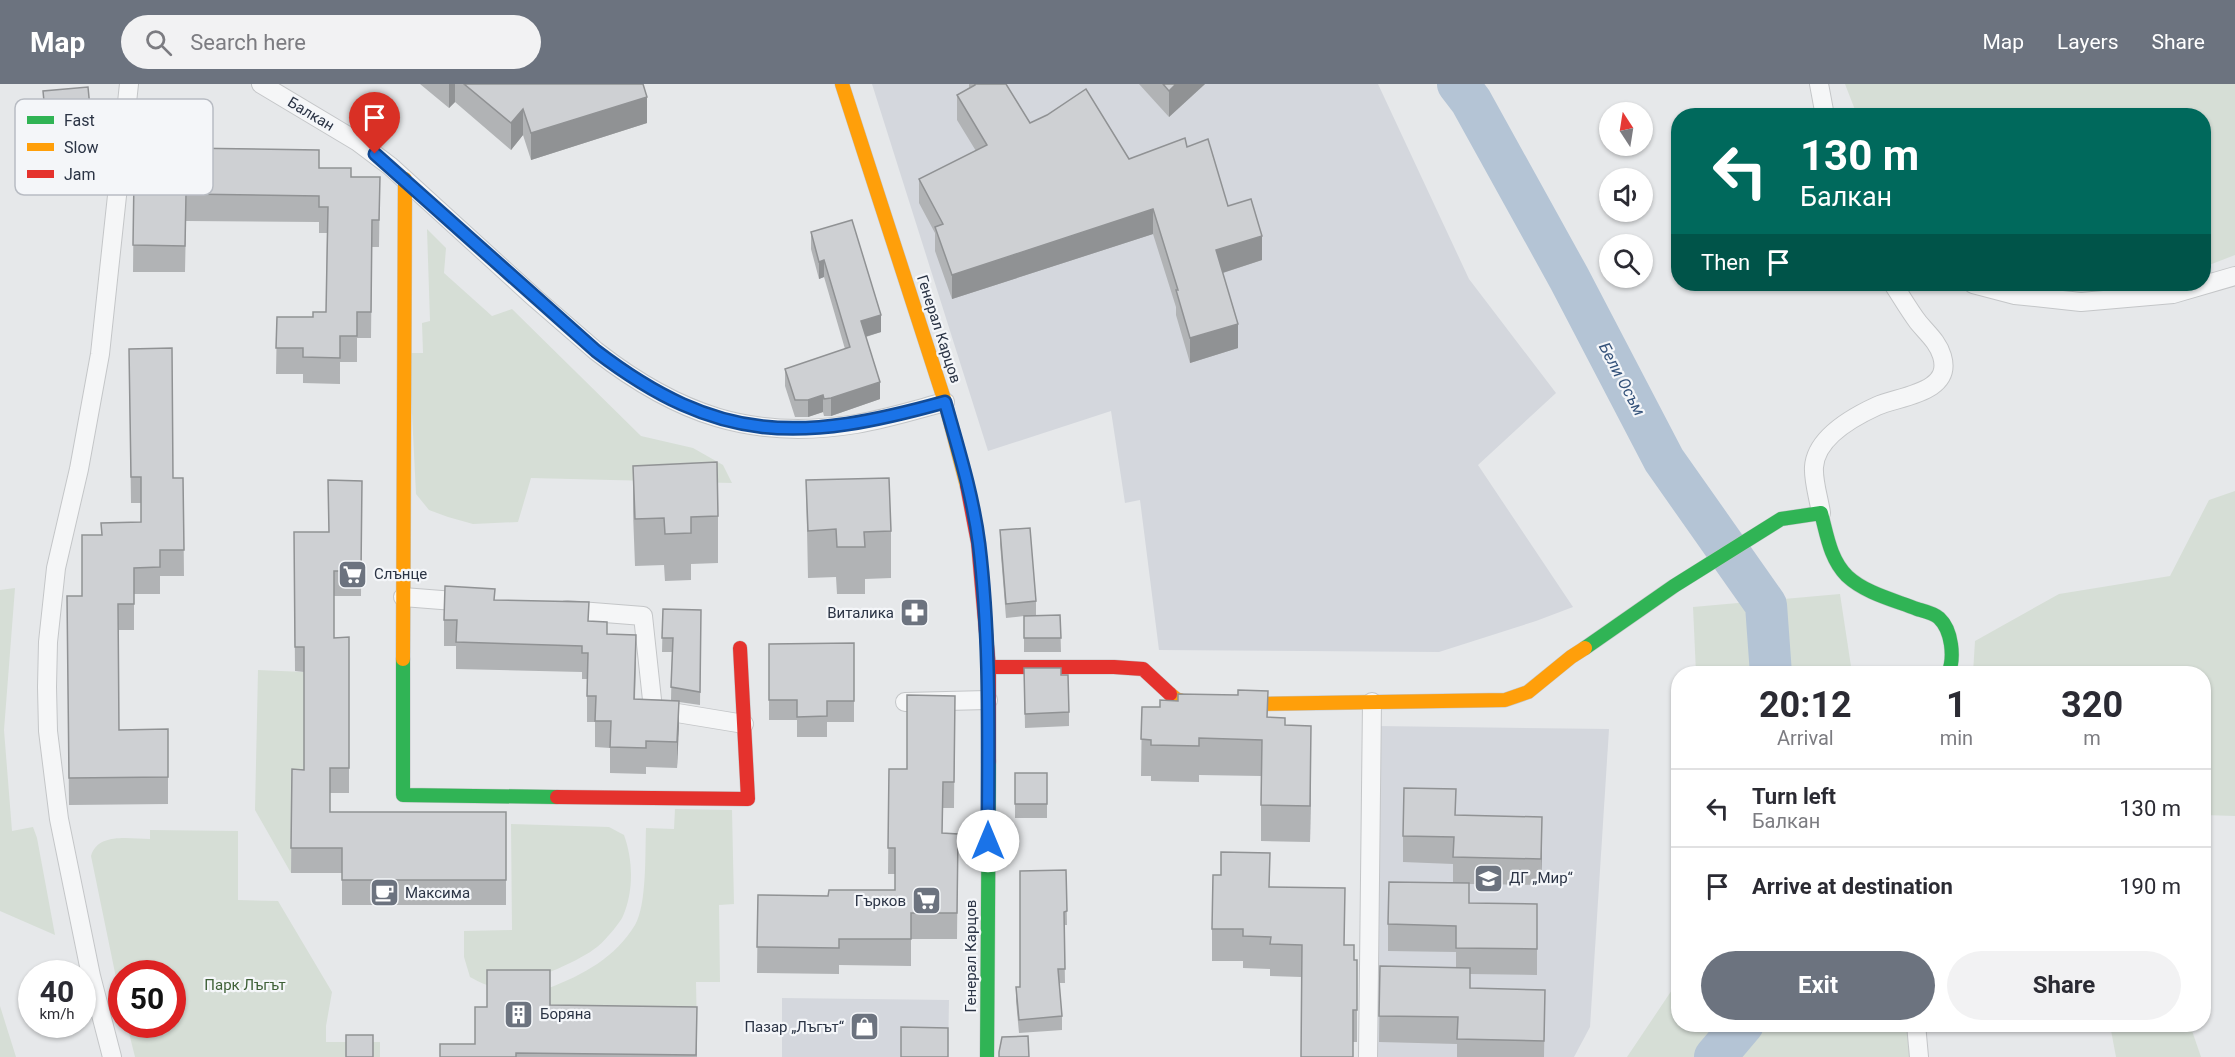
<!DOCTYPE html>
<meta charset="utf-8">
<style>
body{margin:0;font-family:Roboto,sans-serif;background:#f2f2f3;color:#2b2b33;height:100vh;display:flex;flex-direction:column;font-size:22px;white-space:nowrap}
*{box-sizing:border-box;margin:0}
p{font-size:20px;color:#7c7c81}
.icon{flex:none;width:33px;height:33px;fill:none;stroke:currentColor;stroke-width:2;stroke-linecap:round;stroke-linejoin:round}
.map{position:relative;flex:1;overflow:hidden}
.drawer{position:absolute;left:1671px;top:582px;width:540px;height:366px;display:flex;flex-direction:column;background:#fff;border-radius:24px;box-shadow:0 2px 4px #0004}
.drawer>*{flex:none}
.banner{position:absolute;left:1671px;top:24px;width:540px;height:183px;border-radius:24px;box-shadow:0 2px 4px #0004;background:#00695c;color:#fff;overflow:hidden}
.needle{width:39px;rotate:348deg}
.tools{position:absolute;left:1599px;top:18px;display:grid;gap:12px}
.tools a{display:grid;place-items:center;width:54px;height:54px;border-radius:50%;background:#fff;box-shadow:0 2px 4px #0004;font-size:30px}
.speed{position:absolute;left:18px;top:876px;display:flex;gap:12px;font-size:30px;font-weight:700;text-align:center}
.speed>*{display:grid;place-content:center;width:78px;height:78px;border-radius:50%;background:#fff;box-shadow:0 2px 4px #0004;line-height:1}
.speed small{font-size:15px;font-weight:400}
.speed .limit{border:9px solid #d22;background:#fff;color:#111}
.pin{position:absolute;display:grid;place-items:center;width:51px;height:51px;color:#fff;margin:-62px -26px;border-radius:50% 50% 50% 0;rotate:-45deg;box-shadow:0 0 6px #0007}
.pin .icon{rotate:45deg}
.me{position:absolute;width:66px;margin:-33px;rotate:0deg;stroke-linejoin:round;filter:drop-shadow(0 0 4px #0008)}
.turn{display:flex;align-items:center;gap:21px;height:126px;padding:0 30px;font-size:27px}
.turn .icon{width:78px;height:78px;stroke-width:2.5}
.turn b{display:block;font-size:42px;line-height:51px}
.then{display:flex;align-items:center;height:57px;padding:0 30px;background:#0003;gap:12px;font-size:22px}
.eta{display:flex;justify-content:space-evenly;align-items:center;height:102px;text-align:center}
.eta b{font-size:36px;font-weight:700;line-height:42px}
.primary-button{display:flex;gap:12px;margin-top:auto;padding:12px 30px}
.primary-button a{flex:1;height:69px;border-radius:36px;background:#6c737f;color:#fff;font-size:24px;font-weight:700;line-height:69px;text-align:center}
.primary-button a+a{background:#f2f2f3;color:#2b2b33}
ul{padding:0;list-style:none}
li{display:flex;align-items:center;gap:18px;height:78px;padding:0 30px;border-top:2px solid #e1e1e2}
li div{flex:1}
li b{display:block;font-size:22px}
li em{font-style:normal}
header{display:flex;align-items:center;gap:36px;box-sizing:border-box;height:84px;padding:0 30px;background:#6c737f;color:#fff}
header strong{font-size:28px}
nav{display:flex;gap:33px;margin-inline-start:auto;font-size:21px}
.search{width:420px;height:54px;background:#f2f2f3;display:flex;align-items:center;gap:15px;box-sizing:border-box;padding:0 21px;border-radius:33px;color:#7c7c81;font-size:22px}
.map>svg:first-child{display:block}
</style>
<header>
<strong>Map</strong>
<div class="search"><svg class="icon" aria-label="search" viewBox="0 0 24 24"><circle cx="10" cy="10" r="6"/><path d="M15 15l6 6"/></svg>Search here</div>
<nav><a>Map</a><a>Layers</a><a>Share</a></nav>
</header>
<div class="map">
<svg width="2235" height="973" viewBox="0 0 2235 973">
<rect width="100%" height="100%" fill="#e6e8ea"/>
<g fill="#d4d7dd">
<polygon points="872,0 1378,0 1469,195 1556,309 1478,381 1573,523 1536,537 1439,568 1159,566 1140,416 1125,419 1111,327 988,367"/>
<polygon points="1377,642 1609,645 1590,943 1574,973 1375,973"/>
<polygon points="782,914 949,916 948,973 782,973"/>
</g>
<g fill="#d6ded6">
<polygon points="1845,0 2235,0 2235,171 2204,183 2204,32 1857,31"/>
<polygon points="427,145 446,164 444,189 492,232 512,225 641,352 693,364 723,381 732,399 531,394 518,438 473,440 448,433 429,426 416,410 409,269 423,269 422,239 430,237"/>
<polygon points="2235,407 2235,732 2204,731 2204,590 1973,589 1975,557 2059,510 2170,492 2209,416"/>
<polygon points="15,504 4,646 12,747 33,743 37,754 55,851 0,827 0,506"/>
<polygon points="1840,510 1852,589 1696,589 1693,523"/>
<polygon points="258,586 304,588 304,710 292,711 291,789 255,726"/>
<path d="M 675,725 L 732,726 L 734,820 L 719,821 L 720,898 L 696,898 L 697,949 L 550,947 L 549,904 C 583,891 616,873 635,841 C 647,821 645,769 646,744 L 674,745 Z"/>
<path d="M 511,740 L 609,743 L 624,751 C 633,776 634,806 623,832 C 620,839 604,858 597,863 C 579,878 514,906 491,902 C 484,901 476,896 470,893 L 464,873 L 464,847 L 512,846 Z"/>
<path d="M 150,746 L 238,747 L 238,816 L 278,817 L 332,908 L 326,942 L 326,958 L 380,958 L 380,973 L 135,973 L 127,941 L 172,940 L 172,890 L 122,890 L 121,918 L 91,772 C 98,748 130,755 150,755 Z"/>
<polygon points="1678,897 1678,940 1911,941 1918,973 1627,973"/>
<polygon points="0,922 16,973 0,973"/>
<polygon points="2110,941 2190,941 2201,973 2116,973"/>
</g>
<g fill="none" stroke-linecap="round" stroke-linejoin="round">
<g stroke="#b4c4d5" stroke-width="42">
<polyline points="1458,0 1471,17 1569,194 1664,376 1766,521 1771,590"/>
<polyline points="1715,973 1743,940"/>
</g>
<defs>
<g id="street">
<path d="M 261,0 L 358,58 L 390,82 L 536,215 L 596,267 C 677,330 752,357 856,340 C 886,335 915,326 945,318"/>
<polyline points="1819,0 1825,32"/>
<polyline points="1973,200 2015,211 2081,218 2173,210 2235,192"/>
<path d="M 1821,429 C 1819,415 1813,397 1814,383 C 1816,353 1853,333 1877,322 C 1900,312 1953,309 1942,272 C 1938,258 1927,249 1918,238 C 1909,226 1901,212 1893,200"/>
<polyline points="403,513 467,518"/>
<polyline points="567,526 643,532 653,625 744,640"/>
<polyline points="905,618 988,616"/>
<polyline points="1916,940 1919,973"/>
<polyline points="112,973 91,892 59,735 48,647 47,603 48,558 56,484 79,385 100,270 129,0"/>
<polyline points="1368,973 1372,618"/>
</g>
<g id="fast">
<path d="M 1585,564 L 1674,502 L 1781,435 L 1821,429 C 1827,451 1830,475 1847,492 C 1865,509 1894,516 1917,525 C 1924,527 1934,529 1939,534 C 1952,546 1955,574 1948,590"/>
<polyline points="403,575 403,711 557,713"/>
<polyline points="987,973 989,677"/>
</g>
<g id="slow">
<polyline points="842,0 945,318 967,402"/>
<polyline points="403,575 405,95"/>
<polyline points="1170,610 1176,615 1194,621 1505,616 1528,608 1571,573 1585,564"/>
</g>
<g id="jam">
<polyline points="967,402 978,459 989,583 989,677"/>
<polyline points="989,583 1114,583 1143,585 1170,610"/>
<polyline points="557,713 748,715 740,564"/>
</g>
</defs>
<use href="#street" stroke="#c4c6c8" stroke-width="20"/>
<use href="#fast" stroke="#c4c6c8" stroke-width="15"/>
<use href="#slow" stroke="#c4c6c8" stroke-width="15"/>
<use href="#jam" stroke="#c4c6c8" stroke-width="15"/>
<use href="#street" stroke="#f5f6f7" stroke-width="18"/>
<use href="#fast" stroke="#30b455" stroke-width="14"/>
<use href="#slow" stroke="#ff9f0a" stroke-width="14"/>
<use href="#jam" stroke="#e5322d" stroke-width="14"/>
</g>
<g fill="#b1b3b5">
<polygon points="420,0 643,0 647,39 531,76 523,51 511,66 455,18 449,24"/>
<polygon points="969,0 1006,0 1030,39 1129,75 1187,63 1228,122 1262,176 1223,189 1238,264 1190,279 1176,231 1176,223 1153,150 952,215 935,167 935,149 919,119 919,95 976,67 957,36 957,11 969,4"/>
<polygon points="1139,0 1205,0 1169,33"/>
<polygon points="43,7 93,55 93,69 48,74 43,21"/>
<polygon points="319,84 351,93 380,93 379,163 372,163 371,254 357,254 357,278 340,278 340,300 303,299 303,290 276,290 277,233 313,233 326,228 327,149 319,149 319,138 186,137 185,188 133,188 134,94 156,94"/>
<polygon points="811,148 881,248 866,253 880,315 831,332 824,332 823,328 808,333 795,333 785,302 785,285 845,265 824,193 819,195 811,165"/>
<polygon points="129,265 173,394 183,394 184,492 160,492 160,510 134,510 134,546 118,546 119,646 168,645 168,720 69,721 67,512 82,512 141,438 141,419 131,419"/>
<polygon points="633,382 718,432 718,479 691,480 691,496 665,497 664,481 635,482 633,429"/>
<polygon points="328,396 362,397 361,512 334,512 334,554 349,553 349,709 330,709 330,728 506,728 506,821 342,821 342,789 291,789 292,685 304,686 304,588 295,587 294,448 329,448"/>
<polygon points="806,396 891,447 891,494 865,495 865,510 837,510 836,493 808,494"/>
<polygon points="1000,446 1036,517 1036,531 1027,532 1060,531 1061,568 1024,568 1024,532 1006,534 1000,460"/>
<polygon points="495,516 589,537 607,550 636,578 635,615 671,616 672,568 662,568 663,525 701,526 700,621 679,618 677,684 646,683 646,690 610,689 610,664 595,663 595,638 587,638 587,595 582,595 582,588 456,585 456,562 444,562 444,536"/>
<polygon points="854,559 854,638 827,638 827,653 797,653 797,636 769,636 769,560"/>
<polygon points="1024,584 1061,591 1069,628 1069,642 1025,644"/>
<polygon points="955,612 954,724 943,724 942,749 958,750 957,855 911,855 911,882 839,881 839,890 757,889 758,811 828,812 895,806 895,790 888,790 889,685 907,685"/>
<polygon points="1178,617 1268,633 1285,641 1311,678 1310,758 1261,757 1261,692 1199,691 1199,698 1151,697 1151,692 1141,692 1142,623 1160,623"/>
<rect x="1015" y="689" width="32" height="45"/>
<polygon points="1456,731 1542,759 1541,801 1469,800 1469,819 1537,846 1537,891 1470,890 1470,904 1545,906 1544,973 1457,973 1457,960 1379,958 1380,882 1456,884 1456,868 1388,867 1388,840 1453,799 1453,780 1403,778 1403,752"/>
<polygon points="1066,786 1067,841 1064,841 1065,899 1059,899 1062,932 1062,946 1019,949 1016,917 1016,903 1020,903"/>
<polygon points="1270,803 1345,861 1354,876 1357,876 1357,958 1353,958 1301,893 1270,892 1270,885 1243,884 1243,877 1212,877 1212,845"/>
<polygon points="550,921 697,923 697,973 440,973 475,960 487,923"/>
</g>
<g fill="#909294">
<polygon points="449,0 455,0 455,18 449,24"/>
<polygon points="1176,0 1205,0 1169,33 1169,7"/>
<polygon points="647,13 647,39 531,76 531,49"/>
<polygon points="523,25 523,51 511,66 511,39"/>
<polygon points="1153,125 1153,150 952,215 952,191"/>
<polygon points="1262,152 1262,176 1216,191 1216,166"/>
<polygon points="824,176 824,193 819,195 819,178"/>
<polygon points="881,231 881,248 861,254 861,237"/>
<polygon points="1238,240 1238,264 1190,279 1190,254"/>
<polygon points="880,298 880,315 831,332 831,314"/>
<polygon points="823,311 823,328 808,333 808,316"/>
<polygon points="679,617 679,643 677,684 677,658"/>
<polygon points="1311,642 1311,678 1310,758 1310,722"/>
<polygon points="1542,733 1542,759 1541,801 1541,775"/>
</g>
<g fill="#ced0d3" stroke="#909294" stroke-width="1.5">
<polygon points="464,0 643,0 647,13 531,49 523,25 511,39"/>
<polygon points="975,0 1006,0 1030,39 1047,31 1086,5 1129,75 1185,54 1187,63 1208,55 1228,122 1251,115 1262,152 1216,166 1238,240 1190,254 1176,206 1178,206 1153,125 952,191 935,143 943,140 919,95 987,61 957,11 975,1"/>
<polygon points="1163,0 1176,0 1169,7"/>
<polygon points="88,3 93,55 48,60 43,7"/>
<polygon points="181,64 319,66 319,84 351,84 351,93 380,93 379,136 372,136 371,228 357,228 357,252 340,252 340,274 303,273 303,264 276,264 277,233 313,233 313,228 326,228 328,123 319,123 319,112 186,110 185,162 133,161 134,94 156,94 157,80 181,81"/>
<polygon points="852,136 881,231 861,237 880,298 831,314 824,315 823,311 808,316 795,316 785,285 850,263 824,176 819,178 811,148"/>
<polygon points="172,264 173,394 183,394 184,466 160,466 160,483 134,484 134,520 118,520 119,646 168,645 168,693 69,694 67,512 82,512 82,451 102,451 101,439 141,438 141,393 131,393 129,265"/>
<polygon points="717,378 718,432 691,433 691,449 665,450 664,434 635,435 633,382"/>
<polygon points="889,394 891,447 864,448 865,463 837,463 836,445 808,447 806,396"/>
<polygon points="328,396 362,397 361,487 334,487 334,554 349,553 349,684 330,684 330,728 506,728 506,796 342,796 342,764 291,764 292,685 304,686 304,563 295,563 294,448 329,448"/>
<polygon points="1030,444 1036,517 1006,520 1000,446"/>
<polygon points="445,502 495,505 494,516 589,518 588,537 607,538 607,550 636,551 634,615 679,617 677,658 646,657 646,664 610,663 611,637 595,637 596,612 587,612 588,569 582,569 582,562 456,558 457,536 444,536"/>
<polygon points="663,525 701,526 700,608 671,603 673,554 662,554"/>
<polygon points="1060,531 1061,554 1024,554 1024,532"/>
<polygon points="854,559 854,617 827,617 827,632 797,633 797,616 769,616 769,560"/>
<polygon points="1024,584 1061,584 1061,591 1068,591 1069,628 1025,630"/>
<polygon points="1238,606 1268,607 1267,633 1285,634 1285,641 1311,642 1310,722 1261,721 1262,656 1199,654 1199,662 1151,661 1151,656 1141,655 1142,623 1160,623 1160,616 1178,617 1178,610 1238,611"/>
<polygon points="907,611 955,612 954,698 943,698 942,749 958,750 957,829 911,829 911,855 839,855 839,864 757,863 758,811 828,812 829,806 895,806 895,764 888,764 889,685 907,685"/>
<rect x="1015" y="689" width="32" height="31"/>
<polygon points="1404,704 1456,705 1455,731 1542,733 1541,775 1453,773 1454,753 1403,752"/>
<polygon points="1221,768 1270,769 1269,803 1345,804 1344,861 1354,861 1354,876 1357,876 1357,926 1353,926 1353,973 1301,973 1302,861 1270,860 1271,853 1243,852 1243,845 1212,845 1213,791 1221,791"/>
<polygon points="1066,786 1067,827 1064,828 1065,885 1058,885 1062,932 1019,936 1016,903 1020,903 1020,787"/>
<polygon points="1389,798 1469,799 1469,819 1537,820 1537,865 1456,864 1456,842 1388,840"/>
<polygon points="1380,882 1470,884 1470,904 1545,906 1544,957 1457,955 1458,933 1379,932"/>
<polygon points="487,886 550,886 550,921 697,923 696,971 516,969 516,973 440,973 440,960 475,960 475,923 487,923"/>
<polygon points="901,943 948,944 948,973 901,973"/>
<rect x="346" y="951" width="27" height="22"/>
<polygon points="1028,952 1029,973 999,973 999,968 1002,953"/>
</g>
<g fill="none" stroke-linecap="round" stroke-linejoin="round">
<defs>
<path id="route" d="M 375,70 L 596,267 C 719,361 801,358 945,318 C 958,364 973,412 979,460 C 991,559 988,658 988,757"/>
</defs>
<use href="#route" stroke="#114b97" stroke-width="15"/>
<use href="#route" stroke="#1a73e8" stroke-width="10"/>
</g>
<defs>
<symbol id="supermarket-square" viewBox="-11 -11 22 22"><rect x="-9" y="-9" width="18" height="18" rx="4" fill="#6c737f" stroke="#f4f6f9"/><path d="M-6-5.5h2.5l.6 2H6L4.5 2H-2.5L-4.4-4H-6ZM-1.5 3.2a1.3 1.3 0 1 0 .1 0ZM3 3.2a1.3 1.3 0 1 0 .1 0Z" fill="#fff"/></symbol>
<symbol id="pharmacy-square" viewBox="-11 -11 22 22"><rect x="-9" y="-9" width="18" height="18" rx="4" fill="#6c737f" stroke="#f4f6f9"/><path d="M-2-6h4v4h4v4h-4v4h-4v-4h-4v-4h4Z" fill="#fff"/></symbol>
<symbol id="school-square" viewBox="-11 -11 22 22"><rect x="-9" y="-9" width="18" height="18" rx="4" fill="#6c737f" stroke="#f4f6f9"/><path d="M0-5L7-2L0 1L-7-2ZM-4 1L0 2.5L4 1V4Q0 6-4 4Z" fill="#fff"/></symbol>
<symbol id="cafe-square" viewBox="-11 -11 22 22"><rect x="-9" y="-9" width="18" height="18" rx="4" fill="#6c737f" stroke="#f4f6f9"/><path d="M-5.5-4.5H6V0H3Q3 3.5 0 3.5H-2.5Q-5.5 3.5-5.5 0ZM3-3.2v2h1.7v-2ZM-6 4.5H4V6H-6Z" fill="#fff"/></symbol>
<symbol id="building-square" viewBox="-11 -11 22 22"><rect x="-9" y="-9" width="18" height="18" rx="4" fill="#6c737f" stroke="#f4f6f9"/><path d="M-4-6H4V6H1V3H-1V6H-4ZM-2.5-4.3h1.7v1.8h-1.7ZM.8-4.3h1.7v1.8H.8ZM-2.5-1h1.7V.8h-1.7ZM.8-1h1.7V.8H.8Z" fill="#fff"/></symbol>
<symbol id="shop-square" viewBox="-11 -11 22 22"><rect x="-9" y="-9" width="18" height="18" rx="4" fill="#6c737f" stroke="#f4f6f9"/><path d="M-5-2.5h2.3a2.7 3.5 0 0 1 5.4 0H5L5.5 6h-11ZM-1.5-2.5h3a1.5 2.3 0 0 0-3 0Z" fill="#fff"/></symbol>
</defs>
<g fill-rule="evenodd">
<use href="#supermarket-square" x="336" y="474" width="33" height="33"/>
<use href="#pharmacy-square" x="898" y="512" width="33" height="33"/>
<use href="#school-square" x="1472" y="778" width="33" height="33"/>
<use href="#cafe-square" x="368" y="792" width="33" height="33"/>
<use href="#supermarket-square" x="910" y="800" width="33" height="33"/>
<use href="#building-square" x="502" y="914" width="33" height="33"/>
<use href="#shop-square" x="848" y="926" width="33" height="33"/>
</g>
<g text-anchor="middle" dominant-baseline="central" stroke-width="4.5" stroke-linejoin="round" paint-order="stroke">
<g font-size="15" fill="#2b3445" stroke="#f4f6f9">
<text transform="translate(311 30) rotate(31)">Балкан</text>
<text transform="translate(939 245) rotate(72)">Генерал Карцов</text>
<text transform="translate(971 872) rotate(-90)">Генерал Карцов</text>
</g>
<g font-size="15" fill="#2b3445" stroke="#f4f6f9" text-anchor="start">
<text x="374" y="490">Слънце</text>
<text x="894" y="529" text-anchor="end">Виталика</text>
<text x="1509" y="794">ДГ „Мир“</text>
<text x="405" y="809">Максима</text>
<text x="906" y="817" text-anchor="end">Гърков</text>
<text x="540" y="930">Боряна</text>
<text x="844" y="943" text-anchor="end">Пазар „Лъгът“</text>
</g>
<g font-size="15" fill="#3f6138" stroke="#f4f6f9">
<text x="245" y="901">Парк Лъгът</text>
</g>
<g font-size="16" font-style="italic" fill="#34527a" stroke="#f4f6f9">
<text transform="translate(1622 295) rotate(62)">Бели Осъм</text>
</g>
</g>
<rect x="15" y="15" width="198" height="96" rx="9" fill="#f4f6f9" stroke="#b8bcc3" stroke-width="1.5"/>
<rect x="27" y="32" width="27" height="8" fill="#30b455"/>
<rect x="27" y="59" width="27" height="8" fill="#ff9f0a"/>
<rect x="27" y="86" width="27" height="8" fill="#e5322d"/>
<g font-size="16" fill="#2b3445">
<text x="64" y="42">Fast</text>
<text x="64" y="69">Slow</text>
<text x="64" y="96">Jam</text>
</g>
</svg>
<div class="tools">
<a><svg class="needle" viewBox="-14 -14 28 28"><path d="M0-13l5 13h-10z" fill="#e53935"/><path d="M0 13l5-13h-10z" fill="#7c7c81"/></svg></a>
<a><svg class="icon" aria-label="sound" viewBox="0 0 24 24"><path d="M4 9h4l5-4v14l-5-4H4zM17 9q2 3 0 6"/></svg></a>
<a><svg class="icon" aria-label="search" viewBox="0 0 24 24"><circle cx="10" cy="10" r="6"/><path d="M15 15l6 6"/></svg></a>
</div>
<div class="speed"><div>40<small>km/h</small></div><div class="limit">50</div></div>
<div class="pin" style="left:375px;top:70px;background:#d93025"><svg class="icon" aria-label="arrive" viewBox="0 0 24 24"><path d="M6 21V4h12l-3 4 3 4H6"/></svg></div>
<svg class="me" style="left:988px;top:757px" viewBox="-20 -20 40 40"><circle r="19" fill="#fff"/><path d="M0-13L10 11 0 6-10 11z" fill="#1a73e8"/></svg>
<div class="banner">
<div class="turn"><svg class="icon" aria-label="left" viewBox="0 0 24 24"><path d="M17 20v-9H6M10 6l-5 5 5 5"/></svg><div><b>130 m</b>Балкан</div></div>
<div class="then">Then<svg class="icon" aria-label="arrive" viewBox="0 0 24 24"><path d="M6 21V4h12l-3 4 3 4H6"/></svg></div>
</div>
<section class="drawer">
<div class="eta">
<div><b>20:12</b><p>Arrival</p></div>
<div><b>1</b><p>min</p></div>
<div><b>320</b><p>m</p></div>
</div>
<ul>
<li><svg class="icon" aria-label="left" viewBox="0 0 24 24"><path d="M17 20v-9H6M10 6l-5 5 5 5"/></svg><div><b>Turn left</b><p>Балкан</p></div><em>130 m</em></li>
<li><svg class="icon" aria-label="arrive" viewBox="0 0 24 24"><path d="M6 21V4h12l-3 4 3 4H6"/></svg><div><b>Arrive at destination</b></div><em>190 m</em></li>
</ul>
<div class="primary-button"><a>Exit</a><a>Share</a></div>
</section>
</div>
